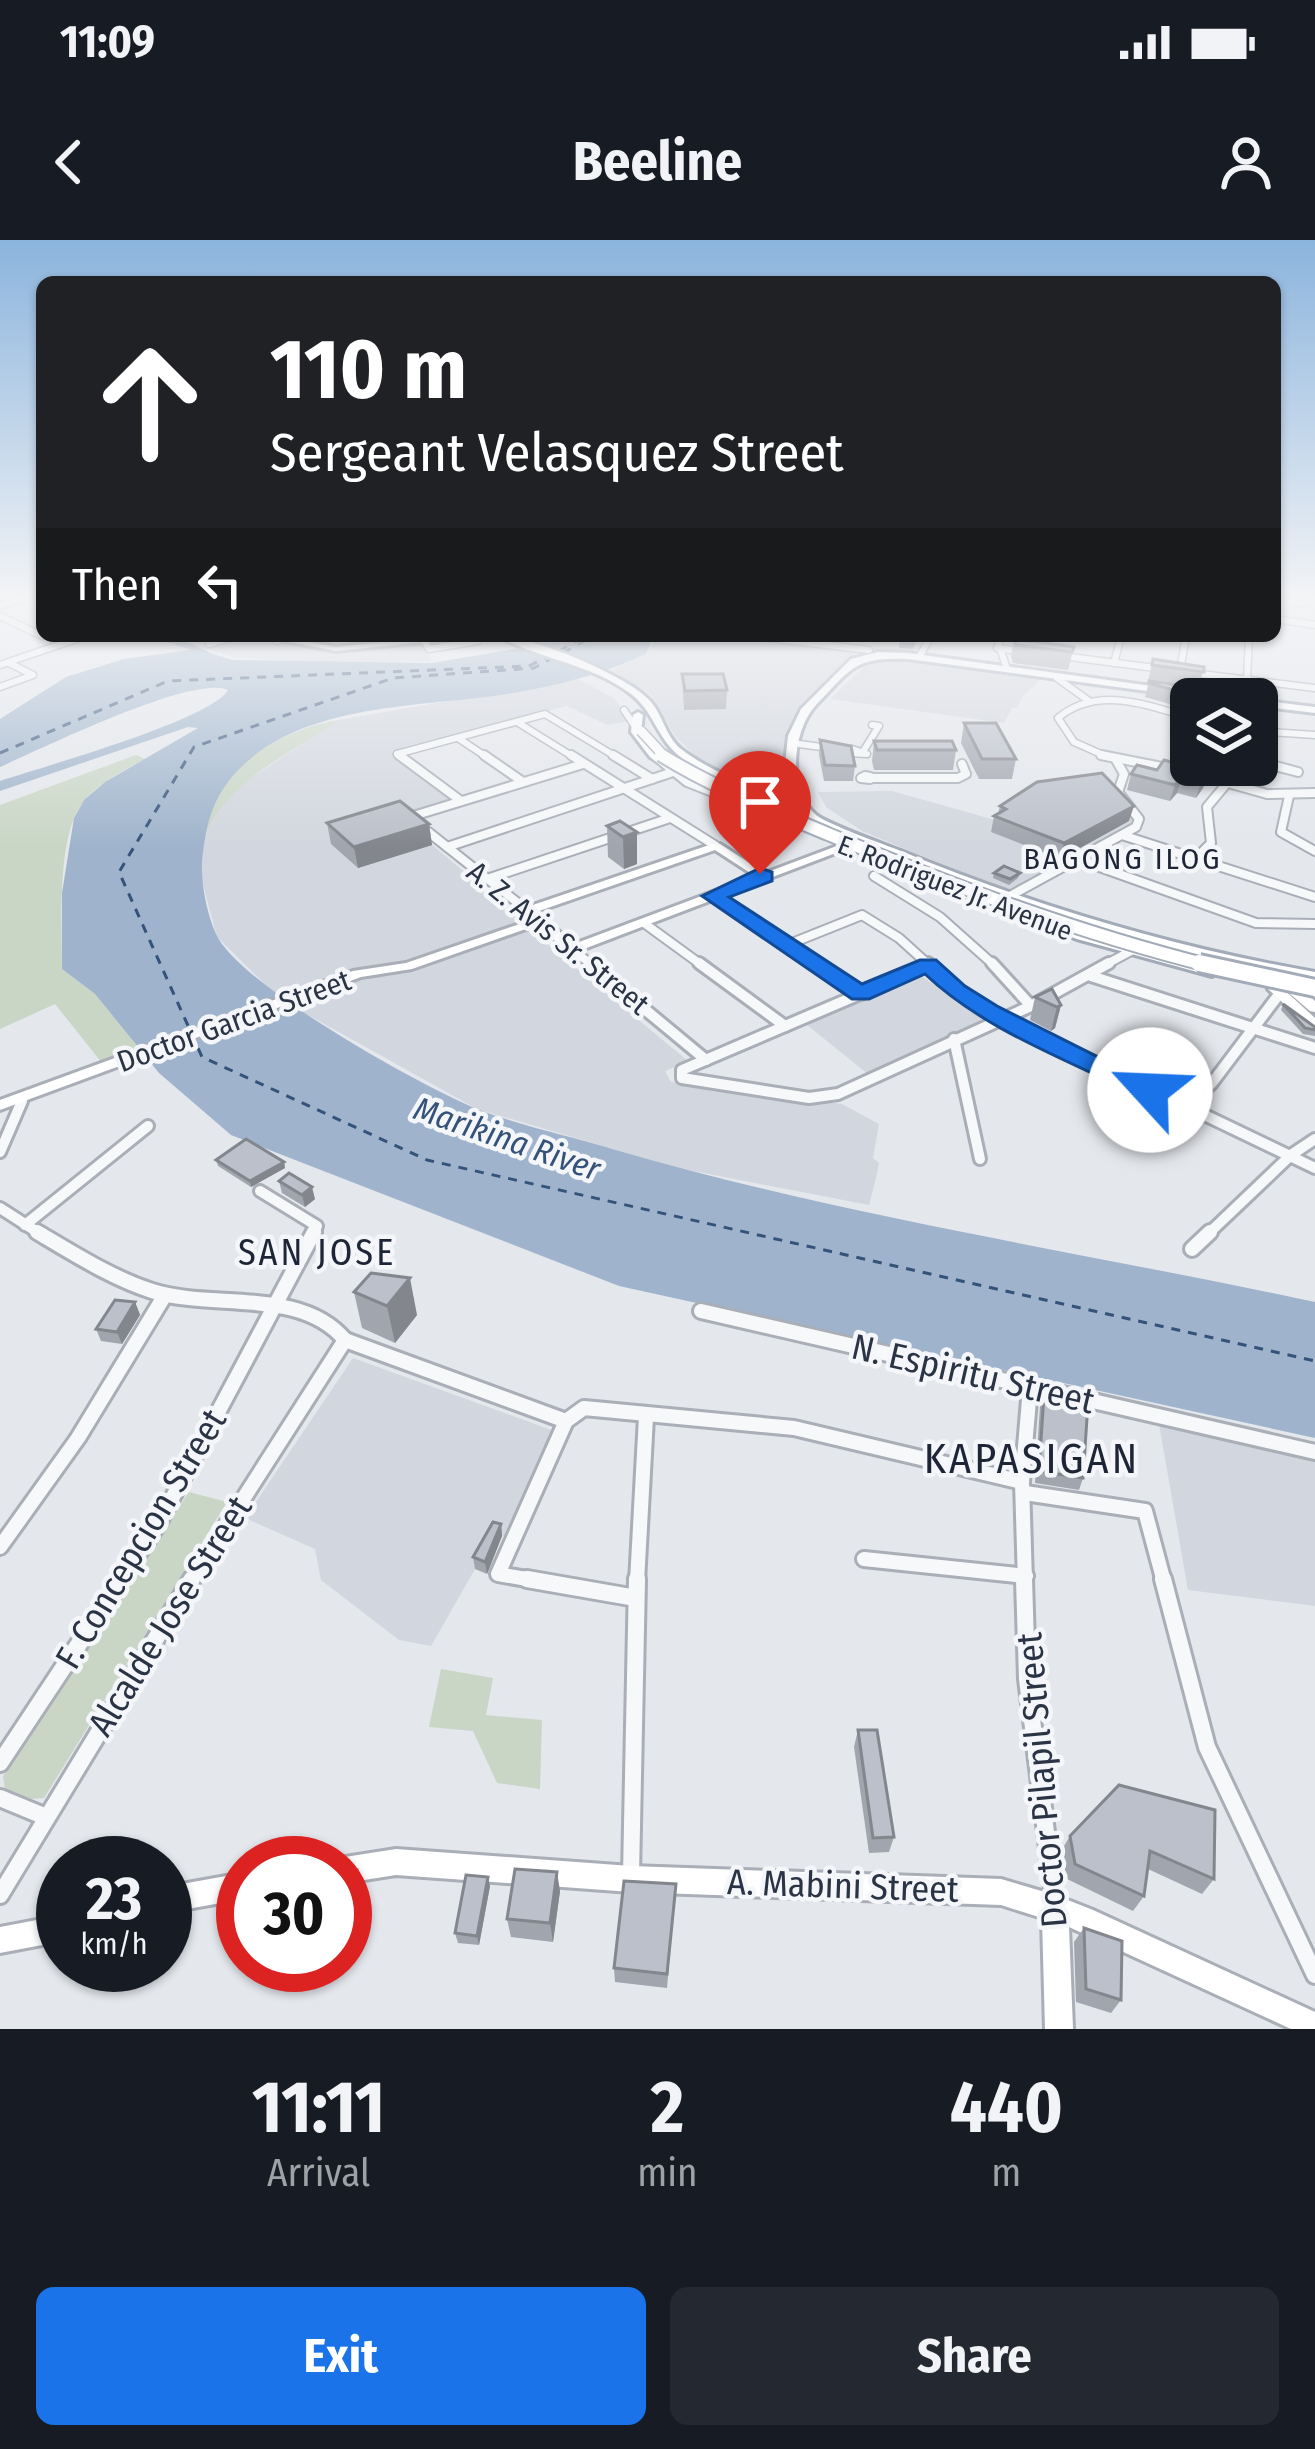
<!DOCTYPE html>
<style>
body{margin:0;font-family:"Fira Sans Condensed",sans-serif;background:#242831;color:#f1f3f6;height:100vh;display:flex;flex-direction:column;font-size:45px;white-space:nowrap}
*{box-sizing:border-box;margin:0}
p{font-size:39px;color:#9ea1a6}
.icon{flex:none;width:66px;height:66px;fill:none;stroke:currentColor;stroke-width:2;stroke-linecap:round;stroke-linejoin:round}
.map{position:relative;height:1789px;overflow:hidden}
.details{display:flex;flex-direction:column;background:#171b24;flex:1}
.details>*{flex:none}
.banner{position:absolute;left:36px;top:36px;width:1245px;height:366px;border-radius:18px;box-shadow:0 3px 9px #0004;background:#202124;color:#fff;overflow:hidden}
.buttons{position:absolute;left:1170px;top:438px;display:grid;gap:24px}
.buttons a{display:grid;place-items:center;width:108px;height:108px;border-radius:18px;background:#171b24;box-shadow:0 3px 9px #0004;font-size:60px}
.speed{position:absolute;left:36px;top:1596px;display:flex;gap:24px;font-size:60px;font-weight:700;text-align:center}
.speed>*{display:grid;place-content:center;width:156px;height:156px;border-radius:50%;background:#171b24;box-shadow:0 3px 9px #0004;line-height:1}
.speed small{font-size:30px;font-weight:400}
.speed .limit{border:18px solid #d22;background:#fff;color:#111}
.pin{position:absolute;display:grid;place-items:center;width:102px;height:102px;color:#fff;margin:-123px -51px;border-radius:50% 50% 50% 0;rotate:-45deg;box-shadow:0 0 12px #0007}
.pin .icon{rotate:45deg}
.me{position:absolute;width:132px;margin:-66px;rotate:295deg;stroke-linejoin:round;filter:drop-shadow(0 0 9px #0008)}
.turn{display:flex;align-items:center;gap:42px;height:252px;padding:0 36px;font-size:54px}
.turn .icon{width:156px;height:156px;stroke-width:2.5}
.turn b{display:block;font-size:84px;line-height:102px}
.then{display:flex;align-items:center;height:114px;padding:0 36px;background:#0003;gap:24px;font-size:45px}
.eta{display:flex;justify-content:space-evenly;align-items:center;height:204px;text-align:center}
.eta b{font-size:72px;font-weight:700;line-height:84px}
.cta{display:flex;gap:24px;margin-top:auto;padding:24px 36px}
.cta a{flex:1;height:138px;border-radius:18px;background:#1a73e8;color:#fff;font-size:48px;font-weight:700;line-height:138px;text-align:center}
.cta a+a{background:#242831;color:#f1f3f6}
.status{display:flex;justify-content:space-between;align-items:center;height:84px;padding:0 60px;background:#171b24;direction:ltr}
.status svg{height:33px;fill:currentColor}
header{display:flex;justify-content:space-between;align-items:center;height:156px;padding:0 36px;background:#171b24;font-size:54px;font-weight:700}
.map>svg:first-child{display:block}
</style>
<div class="status"><b>11:09</b><svg viewBox="0 0 49 12"><path d="M0 12V9h3v3zM5 12V6h3v6zM10 12V3h3v9zM15 12V0h3v12zM26 1h20v11H26zM47 4h2v5h-2z"/></svg></div>
<header><svg class="icon" aria-label="back" viewBox="0 0 24 24"><path d="M15 5l-7 7 7 7"/></svg>Beeline<svg class="icon" aria-label="person" viewBox="0 0 24 24"><circle cx="12" cy="8" r="4"/><path d="M4 21q1-7 8-7t8 7"/></svg></header>
<div class="map">
<svg width="1315" height="1789" viewBox="0 0 1315 1789">
<rect width="100%" height="100%" fill="#e4e7ec"/>
<g fill="#d2d6de">
<polygon points="238,396 327,410 420,402 433,421 317,422 233,417 200,407"/>
<polygon points="659,396 741,396 857,411 797,469 785,498 785,545 762,550 702,523 675,496 650,454 611,430 646,414"/>
<polygon points="887,420 918,421 1044,437 1022,457 1017,468 1012,468 1004,483 830,459 864,427"/>
<polygon points="578,439 614,458 630,481 607,485 567,466 392,512 454,560 399,577 524,682 420,720 280,759 217,697 201,637 204,597 215,572 242,544 338,480"/>
<polygon points="892,551 995,580 1128,571 1134,580 1125,593 1011,653 862,591 826,567 818,552"/>
<polygon points="529,689 688,821 665,831 671,842 842,864 879,884 873,918 879,923 877,934 869,965 678,928 477,869 292,766 360,737 402,733"/>
<polygon points="915,732 987,779 868,834 802,781"/>
<polygon points="353,1118 554,1191 507,1297 495,1294 431,1406 399,1400 321,1340 315,1309 245,1278"/>
<polygon points="1159,1184 1315,1221 1315,1366 1188,1350"/>
</g>
<g fill="#c9d6c5">
<path d="M 338,480 C 290,515 228,539 204,597 C 210,530 279,490 338,480 Z"/>
<path d="M 136,515 L 145,519 C 124,530 98,543 83,562 C 56,596 62,686 62,729 L 95,754 L 140,810 L 102,823 L 55,764 L 0,789 L 0,565 Z"/>
<polygon points="189,1252 227,1262 44,1558 31,1559 5,1550 3,1536"/>
<polygon points="441,1429 493,1438 486,1475 542,1480 540,1549 497,1543 473,1491 429,1487"/>
</g>
<path fill="#9fb4cc" d="M 559,396 L 653,396 L 646,414 C 601,435 555,446 507,454 C 423,467 315,463 249,520 C 214,550 206,580 202,623 C 201,644 207,674 216,694 C 239,745 421,846 477,869 C 521,886 570,896 616,910 C 845,977 1082,1012 1315,1062 L 1315,1198 L 619,1046 L 231,895 L 159,833 L 95,754 L 62,729 L 62,653 L 74,578 L 84,560 L 105,542 L 198,488 L 188,487 L 0,551 L 0,541 C 42,527 211,480 228,450 C 193,434 41,509 0,527 L 0,479 L 66,437 L 124,419 L 198,409 L 232,420 L 432,423 L 537,405 Z"/>
<g fill="none" stroke-linecap="round" stroke-linejoin="round">
<path fill="#9fb4cc" fill-rule="evenodd" d="M 149,396 C 179,396 204,406 227,425 L 217,428 L 194,411 Z"/>
<g stroke="#34527a" stroke-width="3" stroke-dasharray="9 8" stroke-linecap="butt">
<polyline points="559,411 586,396"/>
<polyline points="563,413 593,396"/>
<polyline points="554,417 534,428 393,438 194,507 119,632 202,817 427,920 1315,1121"/>
<polyline points="0,513 168,441 529,426 550,415"/>
</g>
<defs>
<g id="street-far4">
<polyline points="1275,359 1306,364"/>
<polyline points="0,376 42,396"/>
<polyline points="1275,379 1315,385"/>
<polyline points="751,396 869,410"/>
<polyline points="996,396 1007,429"/>
<polyline points="189,398 197,396"/>
<polyline points="423,400 429,409 478,401"/>
<polyline points="277,401 290,396"/>
<polyline points="209,404 236,396"/>
<polyline points="997,408 1026,412"/>
<polyline points="1062,416 1163,429"/>
<polyline points="919,417 931,396"/>
<polyline points="1114,423 1121,396"/>
<polyline points="0,425 85,396"/>
<polyline points="1180,431 1186,396"/>
<polyline points="1193,433 1315,448"/>
<polyline points="1057,438 1089,461"/>
<polyline points="1247,440 1249,396"/>
<polyline points="0,447 33,435 9,423"/>
<polyline points="624,470 656,518"/>
<polyline points="517,482 575,518"/>
<polyline points="1257,491 1315,495"/>
<polyline points="458,498 488,518"/>
<polyline points="799,504 829,508"/>
<polygon points="852,509 867,514 849,513"/>
<polyline points="864,510 879,486 872,485"/>
<polyline points="397,514 545,474 618,518"/>
<polyline points="397,514 403,518"/>
<path d="M 1110,518 L 1074,502 L 1058,478 C 1097,445 1147,465 1191,478"/>
</g>
<g id="street-far3">
<polyline points="399,515 461,561"/>
<polyline points="484,515 523,542"/>
<polyline points="571,515 716,606"/>
<polyline points="613,515 652,539"/>
<polyline points="654,515 687,542 743,564"/>
<polyline points="1101,515 1172,529"/>
<polyline points="1257,521 1298,532"/>
<polyline points="1196,534 1267,554 1315,553"/>
<polygon points="865,536 870,537 870,539 861,538"/>
<polyline points="870,538 958,538 966,534 962,524"/>
<polyline points="1289,556 1281,592 1315,611"/>
<polyline points="410,577 583,524"/>
<polyline points="422,587 528,671"/>
<polyline points="1125,596 1315,657"/>
<polyline points="447,607 673,532"/>
<polyline points="1196,618 1211,603 1207,567 1242,525"/>
<polyline points="1080,620 1256,683 1315,684"/>
<polyline points="874,636 940,677 995,726"/>
<polyline points="487,639 670,578"/>
<polyline points="713,656 819,726"/>
<polyline points="1008,657 1136,587 1139,579 1118,552 1124,534 1116,520"/>
<polyline points="644,683 703,726"/>
<polyline points="787,705 862,675 899,698 930,726"/>
<polyline points="572,709 593,726"/>
<polyline points="1103,726 1131,711"/>
</g>
<g id="street-far2">
<polyline points="589,723 706,820"/>
<polyline points="699,723 785,786"/>
<polyline points="815,723 861,754"/>
<polyline points="928,723 936,735 988,771 1315,928"/>
<polyline points="992,723 1031,766"/>
<polyline points="928,725 682,830 682,838 809,858 838,854 1031,766 1109,723"/>
<polyline points="1091,736 1315,808"/>
<polyline points="954,799 980,919"/>
<polyline points="1187,866 1212,843 1280,753"/>
<polyline points="0,912 22,861"/>
<polyline points="260,951 317,986 312,995"/>
<polyline points="0,968 42,995"/>
<polyline points="25,985 148,886"/>
<polyline points="1207,995 1291,915 1315,899"/>
</g>
<g id="street-far1">
<path d="M 37,992 C 74,1014 112,1038 152,1051 C 212,1070 301,1047 345,1100"/>
<polyline points="1192,1009 1210,992"/>
<polyline points="701,1071 1315,1212"/>
<polyline points="345,1100 566,1181"/>
<polyline points="1025,1253 1145,1271 1164,1342"/>
<polyline points="0,1307 78,1198 165,1055"/>
<polyline points="864,1319 1026,1336"/>
<polyline points="120,1342 159,1283 314,992"/>
<polyline points="190,1342 345,1100"/>
<polyline points="544,1342 498,1334 566,1181 584,1168 794,1188 1022,1242"/>
<polyline points="637,1342 646,1177"/>
<polyline points="1025,1342 1022,1242 1030,1148"/>
</g>
<g id="street">
<polyline points="527,1339 636,1358"/>
<polyline points="1024,1339 1027,1439 1055,1665"/>
<polyline points="1163,1339 1207,1507 1315,1735"/>
<polyline points="0,1523 122,1339"/>
<polyline points="0,1558 46,1577"/>
<polyline points="631,1635 637,1339"/>
<polyline points="0,1655 192,1339"/>
</g>
<g id="secondary">
<polygon points="23,356 35,356 0,368 0,363"/>
<polygon points="259,396 277,396 336,407 440,396 468,396 464,398 336,411"/>
<path d="M 858,598 L 862,599 L 862,603 L 576,712 L 568,712 L 537,685 L 412,729 L 361,737 L 0,870 L 0,860 L 353,731 L 406,723 L 531,680 L 522,671 L 524,668 L 712,604 L 720,604 L 765,633 ZM 715,610 L 755,636 L 574,704 L 536,672 Z"/>
<polygon points="1271,728 1277,732 1279,745 1315,778 1315,789 1310,788 1268,749 1265,732"/>
<polygon points="1290,735 1295,736 1300,748 1315,761 1315,772 1310,771 1289,753 1284,739"/>
<polygon points="396,1609 631,1626 1001,1639 1055,1655 1093,1670 1315,1772 1315,1789 1291,1789 1069,1687 1073,1789 1045,1789 1042,1678 1001,1665 631,1652 396,1635 345,1643 345,1623 335,1623 345,1617"/>
<polygon points="243,1633 243,1659 165,1673 165,1647"/>
<polygon points="63,1675 63,1701 0,1713 0,1687"/>
</g>
<g id="primary">
<path d="M 498,396 C 531,396 629,436 651,462 C 663,476 666,497 681,509 C 713,534 763,550 800,567 L 791,555 L 785,524 L 788,496 L 801,469 L 851,419 L 878,412 L 908,413 L 1233,457 L 1234,459 L 1207,459 L 908,419 C 854,417 852,428 816,465 C 792,491 787,550 816,575 C 829,585 883,604 901,611 C 1035,666 1172,707 1315,732 L 1315,740 C 1146,710 985,658 828,589 C 781,568 733,548 688,522 C 657,504 657,474 631,454 C 592,424 539,419 498,396 Z"/>
<polygon points="1257,460 1315,467 1315,473 1257,466"/>
<polygon points="638,472 643,475 641,492 658,513 721,549 721,553 713,553 650,517 631,492 633,475"/>
<polygon points="878,617 1087,693 1217,729 1219,732 1212,736 1077,699 874,624 872,621"/>
</g>
</defs>
<use href="#street-far4" stroke="#a9aeb7" stroke-width="9"/>
<use href="#street-far3" stroke="#a9aeb7" stroke-width="12"/>
<use href="#street-far2" stroke="#a9aeb7" stroke-width="16"/>
<use href="#street-far1" stroke="#a9aeb7" stroke-width="20"/>
<use href="#street" stroke="#a9aeb7" stroke-width="22"/>
<use href="#secondary" stroke="#a9aeb7" stroke-width="6"/>
<use href="#primary" stroke="#a3abb8" stroke-width="6"/>
<use href="#street-far4" stroke="#f7f8fa" stroke-width="6"/>
<use href="#street-far3" stroke="#f7f8fa" stroke-width="8"/>
<use href="#street-far2" stroke="#f7f8fa" stroke-width="10"/>
<use href="#street-far1" stroke="#f7f8fa" stroke-width="14"/>
<use href="#street" stroke="#f7f8fa" stroke-width="16"/>
<use href="#secondary" fill="#fff" fill-rule="evenodd"/>
<use href="#primary" fill="#fff" fill-rule="evenodd"/>
<defs>
<polyline id="primary-bridge-far2" points="641,491 666,518"/>
<path id="primary-bridge-far1" d="M 661,515 C 714,548 771,570 828,594 C 953,646 1079,693 1211,726"/>
<polyline id="primary-bridge" points="1199,723 1315,748"/>
</defs>
<use href="#primary-bridge-far2" stroke="#a3abb8" stroke-width="12" stroke-linecap="butt"/>
<use href="#primary-bridge-far1" stroke="#a3abb8" stroke-width="16" stroke-linecap="butt"/>
<use href="#primary-bridge" stroke="#a3abb8" stroke-width="22" stroke-linecap="butt"/>
<use href="#primary-bridge-far2" stroke="#fff" stroke-width="9"/>
<use href="#primary-bridge-far1" stroke="#fff" stroke-width="12"/>
<use href="#primary-bridge" stroke="#fff" stroke-width="16"/>
</g>
<g fill="#a1a5ae">
<polygon points="900,396 919,396 913,409 899,408"/>
<polygon points="1014,399 1074,407 1068,430 1013,423 1011,417"/>
<polygon points="1153,419 1204,427 1199,448 1148,441"/>
<polygon points="682,434 727,450 726,469 684,470"/>
<polygon points="1149,441 1191,455 1187,469 1145,457"/>
<polygon points="964,483 1016,519 1012,539 979,539 961,503"/>
<polygon points="820,500 855,526 853,541 824,541 819,515"/>
<polygon points="874,501 956,510 953,530 874,530 872,521"/>
<polygon points="1208,533 1203,548 1196,558 1177,553 1170,561 1127,550 1131,534"/>
<polygon points="1000,566 1129,581 1060,619 991,592 994,576 998,574"/>
<polygon points="620,581 637,624 624,629 608,617 607,586"/>
<polygon points="327,583 429,584 432,605 358,628 331,604"/>
<polygon points="994,633 1020,633 1018,638 1009,645 993,638"/>
<polygon points="1035,757 1061,765 1055,788 1051,791 1030,780"/>
<polygon points="1283,764 1315,787 1315,796 1303,794 1281,770"/>
<polygon points="216,920 284,922 285,928 251,947 218,926"/>
<polygon points="279,941 315,959 305,967 282,953"/>
<polygon points="354,1052 417,1075 395,1103 362,1088"/>
<polygon points="135,1062 140,1075 122,1104 101,1101 96,1089"/>
<polygon points="1044,1154 1083,1238 1079,1250 1035,1243 1040,1166"/>
<polygon points="501,1284 502,1296 487,1334 475,1329 473,1317"/>
<polygon points="858,1490 894,1597 889,1612 869,1613 854,1507"/>
<polygon points="1119,1545 1214,1639 1202,1654 1148,1629 1144,1656 1133,1671 1067,1639 1061,1611 1070,1596"/>
<polygon points="345,1630 363,1645 355,1716 345,1717"/>
<polygon points="676,1644 667,1748 615,1742 614,1728"/>
<polygon points="490,1646 479,1705 458,1703 455,1693"/>
<polygon points="560,1651 553,1702 511,1697 507,1679"/>
<polygon points="1084,1688 1121,1760 1111,1773 1076,1762 1074,1702"/>
</g>
<g fill="#83868d">
<polygon points="1208,533 1203,548 1196,558 1201,542"/>
<polygon points="1182,537 1177,553 1170,561 1175,545"/>
<polygon points="1134,566 1129,581 1060,619 1064,603"/>
<polygon points="429,584 432,605 358,628 354,607"/>
<polygon points="637,592 637,624 624,629 623,597"/>
<polygon points="1061,765 1055,788 1051,791 1057,767"/>
<polygon points="284,922 285,928 251,947 250,941"/>
<polygon points="312,947 315,959 305,967 302,955"/>
<polygon points="410,1038 417,1075 395,1103 387,1066"/>
<polygon points="135,1062 140,1075 122,1104 117,1092"/>
<polygon points="501,1284 502,1296 487,1334 485,1322"/>
<polygon points="357,1630 363,1645 355,1716 349,1702"/>
<polygon points="557,1632 560,1651 553,1702 550,1683"/>
<polygon points="488,1637 490,1646 479,1705 477,1696"/>
</g>
<g fill="#bbc0ca" stroke="#83868d" stroke-width="3">
<polygon points="1014,399 1052,404 1074,407 1072,412 1016,405"/>
<polygon points="1153,419 1204,427 1204,432 1152,425"/>
<polygon points="682,434 723,434 727,450 685,451"/>
<polygon points="1149,441 1192,447 1191,455 1149,443"/>
<polygon points="964,483 996,483 1016,519 982,519"/>
<polygon points="820,500 851,506 855,526 825,525"/>
<polygon points="874,501 952,501 956,510 877,510"/>
<polygon points="1164,520 1208,533 1201,542 1182,537 1175,545 1131,534 1137,525 1157,530"/>
<polygon points="1102,533 1134,566 1064,603 994,576 1006,569 1000,566 1037,542"/>
<polygon points="400,561 429,584 354,607 327,583"/>
<polygon points="620,581 637,592 623,597 607,586"/>
<polygon points="1004,626 1020,633 1010,639 994,633"/>
<polygon points="1052,749 1061,765 1057,767 1035,757"/>
<polygon points="1283,764 1315,787 1315,790 1305,788"/>
<polygon points="246,899 284,922 250,941 216,920"/>
<polygon points="289,933 312,947 302,955 279,941"/>
<polygon points="371,1033 410,1038 387,1066 354,1052"/>
<polygon points="115,1060 135,1062 117,1092 96,1089"/>
<polygon points="1044,1154 1088,1163 1083,1238 1039,1231"/>
<polygon points="493,1282 501,1284 485,1322 473,1317"/>
<polygon points="858,1490 877,1490 894,1597 873,1598"/>
<polygon points="1119,1545 1215,1570 1214,1639 1150,1611 1144,1656 1075,1624 1070,1596"/>
<polygon points="515,1629 557,1632 550,1683 507,1679"/>
<polygon points="345,1630 357,1630 349,1702 345,1703"/>
<polygon points="466,1635 488,1637 477,1696 455,1693"/>
<polygon points="624,1641 676,1644 667,1734 614,1728"/>
<polygon points="1084,1688 1122,1701 1121,1760 1086,1749"/>
</g>
<linearGradient id="sky" x2="0" y2="1"><stop stop-color="#8bb4dd"/><stop offset="0.59" stop-color="#f3f4f6"/><stop offset="1" stop-color="#f3f4f6" stop-opacity="0"/></linearGradient>
<rect width="1315" height="606" fill="url(#sky)"/>
<path fill="#1a73e8" stroke="#114b97" stroke-width="3" d="M 760,628 L 772,632 L 772,641 L 729,657 L 862,744 L 920,720 L 936,720 L 965,746 L 997,766 L 1163,850 L 1150,858 L 1140,856 C 1068,820 984,790 925,734 L 869,759 L 852,759 L 702,656 Z"/>
<g text-anchor="middle" dominant-baseline="central" stroke-width="9" stroke-linejoin="round" paint-order="stroke">
<g font-size="27" fill="#2b3445" stroke="#f4f6f9">
<text transform="translate(955 648) rotate(21)">E. Rodriguez Jr. Avenue</text>
</g>
<g font-size="30" letter-spacing="3" fill="#1d2536" stroke="#f4f6f9">
<text x="1123" y="619">BAGONG ILOG</text>
</g>
<g font-size="30" fill="#2b3445" stroke="#f4f6f9">
<text transform="translate(558 698) rotate(39)">A. Z. Avis Sr. Street</text>
<text transform="translate(234 781) rotate(-20)">Doctor Garcia Street</text>
</g>
<g font-size="33" font-style="italic" fill="#34527a" stroke="#f4f6f9">
<text transform="translate(507 899) rotate(19)">Marikina River</text>
</g>
<g font-size="36" letter-spacing="3" fill="#1d2536" stroke="#f4f6f9">
<text x="317" y="1013">SAN JOSE</text>
</g>
<g font-size="36" fill="#2b3445" stroke="#f4f6f9">
<text transform="translate(973 1134) rotate(13)">N. Espiritu Street</text>
<text transform="translate(141 1299) rotate(-59)">F. Concepcion Street</text>
<text transform="translate(170 1376) rotate(-58)">Alcalde Jose Street</text>
<text transform="translate(1042 1540) rotate(-95)">Doctor Pilapil Street</text>
<text transform="translate(843 1646) rotate(2)">A. Mabini Street</text>
</g>
<g font-size="42" letter-spacing="3" fill="#1d2536" stroke="#f4f6f9">
<text x="1032" y="1219">KAPASIGAN</text>
</g>
</g>
</svg>
<div class="buttons">
<a><svg class="icon" aria-label="layers" viewBox="0 0 24 24"><path d="M12 4l9 5-9 5-9-5zM3 14l9 5 9-5"/></svg></a>
</div>
<div class="speed"><div>23<small>km/h</small></div><div class="limit">30</div></div>
<div class="pin" style="left:760px;top:634px;background:#d93025"><svg class="icon" aria-label="arrive" viewBox="0 0 24 24"><path d="M6 21V4h12l-3 4 3 4H6"/></svg></div>
<svg class="me" style="left:1150px;top:850px" viewBox="-20 -20 40 40"><circle r="19" fill="#fff"/><path d="M0-13L10 11 0 6-10 11z" fill="#1a73e8"/></svg>
<div class="banner">
<div class="turn"><svg class="icon" aria-label="ahead" viewBox="0 0 24 24"><path d="M12 20V5M6 11l6-6 6 6"/></svg><div><b>110 m</b>Sergeant Velasquez Street</div></div>
<div class="then">Then<svg class="icon" aria-label="left" viewBox="0 0 24 24"><path d="M17 20v-9H6M10 6l-5 5 5 5"/></svg></div>
</div>
</div>
<section class="details">
<div class="eta">
<div><b>11:11</b><p>Arrival</p></div>
<div><b>2</b><p>min</p></div>
<div><b>440</b><p>m</p></div>
</div>
<div class="cta"><a>Exit</a><a>Share</a></div>
</section>
